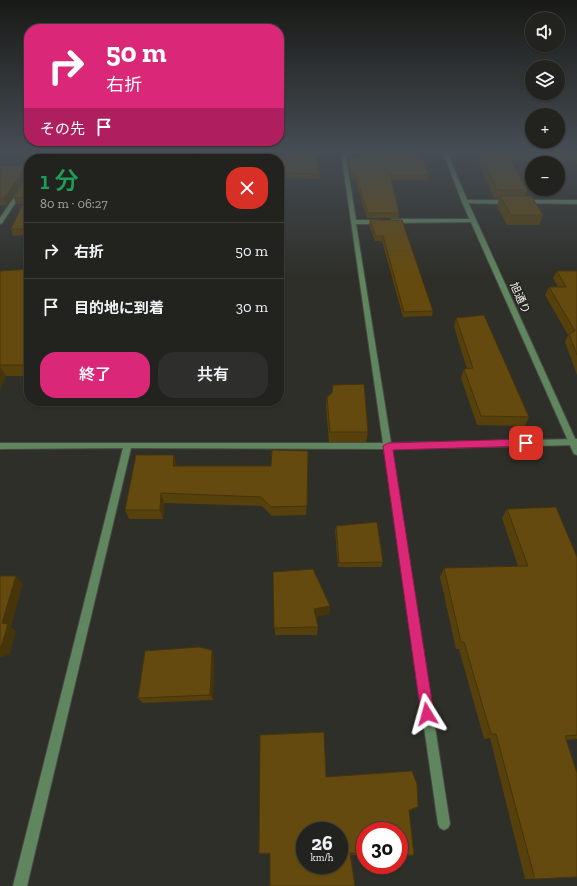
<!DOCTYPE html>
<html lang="ja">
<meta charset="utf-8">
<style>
body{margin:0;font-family:"Zilla Slab","Noto Sans JP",serif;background:#2e2f2c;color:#f1f3f6;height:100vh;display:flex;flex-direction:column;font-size:15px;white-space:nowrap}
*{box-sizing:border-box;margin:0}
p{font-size:13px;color:#a2a4a4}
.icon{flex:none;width:22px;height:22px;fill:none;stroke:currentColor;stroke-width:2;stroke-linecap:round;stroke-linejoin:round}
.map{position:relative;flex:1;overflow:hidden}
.sheet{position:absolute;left:24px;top:154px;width:260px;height:252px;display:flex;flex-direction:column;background:#22231f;border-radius:16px;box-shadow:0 1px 3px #0004,0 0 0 1px #3f403d}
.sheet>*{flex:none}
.top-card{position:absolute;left:24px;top:24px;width:260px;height:122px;border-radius:16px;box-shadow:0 1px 3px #0004,0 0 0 1px #3f403d;background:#db2777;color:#fff;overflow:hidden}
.tools{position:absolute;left:525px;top:12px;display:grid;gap:8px}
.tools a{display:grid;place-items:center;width:40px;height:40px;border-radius:50%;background:#22231f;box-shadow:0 1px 3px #0004,0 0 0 1px #3f403d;font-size:20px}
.speed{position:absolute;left:296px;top:822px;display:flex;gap:8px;font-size:20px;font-weight:700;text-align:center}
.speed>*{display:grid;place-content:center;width:52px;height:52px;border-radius:50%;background:#22231f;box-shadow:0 1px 3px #0004,0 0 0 1px #3f403d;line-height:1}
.speed small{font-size:10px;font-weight:400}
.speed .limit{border:6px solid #d22;background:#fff;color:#111}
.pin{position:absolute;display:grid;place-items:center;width:34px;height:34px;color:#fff;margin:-17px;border-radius:8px;box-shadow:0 2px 6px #0006}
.me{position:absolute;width:44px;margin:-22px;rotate:352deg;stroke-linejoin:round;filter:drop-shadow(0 0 3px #0008)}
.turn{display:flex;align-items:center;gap:14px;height:84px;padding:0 16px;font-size:18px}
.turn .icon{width:52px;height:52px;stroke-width:2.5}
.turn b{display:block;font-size:28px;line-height:34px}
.then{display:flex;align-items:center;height:38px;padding:0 16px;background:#0003;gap:8px;font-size:15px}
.round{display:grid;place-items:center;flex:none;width:42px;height:42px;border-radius:16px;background:#2e2f2c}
.overview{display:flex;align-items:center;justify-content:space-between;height:68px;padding:0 16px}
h1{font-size:24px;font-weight:600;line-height:30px;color:#1e9e55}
.cta{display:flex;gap:8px;margin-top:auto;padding:8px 16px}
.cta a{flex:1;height:46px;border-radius:16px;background:#db2777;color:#fff;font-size:16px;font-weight:600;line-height:46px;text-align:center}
.cta a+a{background:#2e2f2c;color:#f1f3f6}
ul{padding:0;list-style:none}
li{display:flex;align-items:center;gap:12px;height:56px;padding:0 16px;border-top:1px solid #3f403d}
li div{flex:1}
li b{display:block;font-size:15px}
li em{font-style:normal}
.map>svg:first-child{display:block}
</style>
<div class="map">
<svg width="577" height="886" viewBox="0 0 577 886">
<rect width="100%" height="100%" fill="#2e2f29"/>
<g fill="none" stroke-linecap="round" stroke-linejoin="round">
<defs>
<g id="minor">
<polygon points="45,152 49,152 44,159 40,159"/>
<polygon points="194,152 198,152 196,159 192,159"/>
<polygon points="341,152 345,152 356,220 381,220 384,222 381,224 356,224 391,443 577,439 577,445 392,449 450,824 448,828 444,830 440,828 438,824 384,449 131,448 27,886 13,886 123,448 0,449 0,443 383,443"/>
<polygon points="27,178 29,178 29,183 2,223 0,224 0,218"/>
<polygon points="465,200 508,200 511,202 508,204 463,203 462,202"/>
<polygon points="526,200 577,200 577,204 524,203 523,202"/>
<polygon points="474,219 477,221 476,222 392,223 389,221 392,219"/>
</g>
<polygon id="tertiary" points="443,152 447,152 468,202 577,443 577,455 574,454 573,452 462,202"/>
</defs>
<use href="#minor" stroke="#4a4a45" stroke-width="2"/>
<use href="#tertiary" stroke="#4a4a45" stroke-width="2"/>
<use href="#minor" fill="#60865f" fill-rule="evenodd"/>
<use href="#tertiary" fill="#60865f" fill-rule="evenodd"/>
</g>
<g fill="#56400c">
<polygon points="250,152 327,152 316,154 320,174 319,179 279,178 279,159"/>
<polygon points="474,152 577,152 577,165 574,161 510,160 527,190 525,196 543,215 539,225 507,225 497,206 499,198 494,198"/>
<polygon points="349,158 429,175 428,180 391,180 399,213 399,218 367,218 355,179 351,179 348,163"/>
<polygon points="29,165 29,239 27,239 26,235 13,236 11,229 23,204 16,204 14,198 28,177 26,177 7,205 0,205 0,166"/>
<polygon points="370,220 402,220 433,311 432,316 403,317 382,241 375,241 369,225"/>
<polygon points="29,269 29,376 6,376 0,389 0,272"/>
<polygon points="557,271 577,271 577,375 565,342 568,335 545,295 549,287 558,287 553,278"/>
<polygon points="456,318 529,417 525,426 477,425 461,378 464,369 467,369 454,327"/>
<polygon points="327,397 368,432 366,442 329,442 326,407"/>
<polygon points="308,451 306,515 272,516 262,506 164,503 163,519 129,519 125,510 177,464 177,466 271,466"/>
<polygon points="507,509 577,557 577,739 566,740 535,879 525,879 490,738 484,739 459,649 456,649 440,577 444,568 518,566 502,518"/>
<polygon points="336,526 383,562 381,567 338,567 335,531"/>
<polygon points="273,572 330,606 329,614 316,616 318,627 317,635 275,635"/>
<polygon points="214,657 213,700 143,703 138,698"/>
<polygon points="326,777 413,810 409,811 414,855 410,856 399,856 399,831 365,831 365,855 270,854 260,854 259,853"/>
</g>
<g fill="#46340a">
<polygon points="152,152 155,152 153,159 150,159"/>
<polygon points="315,152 327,152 314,155"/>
<polygon points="27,170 29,176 26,177 7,205 4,198 23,171"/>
<polygon points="0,366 6,376 0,389"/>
<polygon points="174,455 177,464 176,476 173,466"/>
<polygon points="161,493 164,503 163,519 160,510"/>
<polygon points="16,576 23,584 11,627 16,631 10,654 0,658 0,647 2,623"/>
<polygon points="330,606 329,614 314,617 314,609"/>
<polygon points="212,650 214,657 213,700 210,695"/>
<polygon points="418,807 413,810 404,812 409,810"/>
</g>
<g fill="#644a0e" stroke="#46340a" fill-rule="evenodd">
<polygon points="63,152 152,152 150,159 59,159"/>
<polygon points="250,152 315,152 320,174 279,173 279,159 250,159"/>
<polygon points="387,152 419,152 429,175 390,175 399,213 368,213 355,174 351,174 349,158"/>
<polygon points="480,152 577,152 577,153 506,152 527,190 497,190"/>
<polygon points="29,165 29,232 25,232 26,229 11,229 26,197 14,198 28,177 28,172 27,170 23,171 4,198 0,199 0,166"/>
<polygon points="500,196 531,196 543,215 511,215"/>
<polygon points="370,220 402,220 433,311 404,312 383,236 375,236"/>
<polygon points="29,269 29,365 0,365 0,272 1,271"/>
<polygon points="557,271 577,271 577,355 569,334 575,331 549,287 566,287"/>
<polygon points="484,315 529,417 481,416 464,369 473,368 456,318"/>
<polygon points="364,384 368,432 330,432 327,397 332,393 333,385"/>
<polygon points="272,450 308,451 307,506 271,507 261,497 161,493 160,510 125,510 136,455 174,455 173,466 271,466"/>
<polygon points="556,507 577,557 577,735 565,736 577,773 577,877 535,879 496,734 491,734 464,642 461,642 444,568 528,566 507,509"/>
<polygon points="377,522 383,562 339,563 336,526"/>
<polygon points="313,569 330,606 314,609 318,627 274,628 273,572"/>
<polygon points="0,576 16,576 2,623 8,624 1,647 0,647"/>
<polygon points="199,647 212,650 210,695 138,698 145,651"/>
<path d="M 324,732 L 326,777 L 412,771 L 417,784 L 418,807 L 409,810 L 414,855 L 399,855 L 399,831 L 365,831 L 365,854 L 350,853 L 355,886 L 270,886 L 270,853 L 259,853 L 260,735 ZM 305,831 L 339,831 L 339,865 L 305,865 Z"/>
</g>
<linearGradient id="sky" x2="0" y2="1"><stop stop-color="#191a17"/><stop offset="0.55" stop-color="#464d54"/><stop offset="1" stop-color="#464d54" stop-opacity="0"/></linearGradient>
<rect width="577" height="276" fill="url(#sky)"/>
<polygon fill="#db2777" stroke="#8e194d" points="526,439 531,443 526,446 393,450 434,714 432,719 427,721 423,719 421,714 383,446 388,443"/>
<g text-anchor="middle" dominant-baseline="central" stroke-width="3" stroke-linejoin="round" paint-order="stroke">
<g font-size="11" fill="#f3f3ef" stroke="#24251f">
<text transform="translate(520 298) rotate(66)">旭通り</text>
</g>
</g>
</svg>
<div class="tools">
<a><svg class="icon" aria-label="sound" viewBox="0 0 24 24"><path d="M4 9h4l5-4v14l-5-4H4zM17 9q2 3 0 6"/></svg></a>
<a><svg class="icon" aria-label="layers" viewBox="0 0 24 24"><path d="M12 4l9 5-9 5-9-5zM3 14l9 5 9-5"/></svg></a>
<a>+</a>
<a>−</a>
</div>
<div class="speed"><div>26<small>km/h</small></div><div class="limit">30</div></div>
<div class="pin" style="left:526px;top:443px;background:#d93025"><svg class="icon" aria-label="arrive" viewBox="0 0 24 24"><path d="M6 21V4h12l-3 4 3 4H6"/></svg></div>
<svg class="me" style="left:427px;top:714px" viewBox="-20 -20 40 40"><path d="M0-17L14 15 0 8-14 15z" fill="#db2777" stroke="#fff" stroke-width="4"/></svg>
<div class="top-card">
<div class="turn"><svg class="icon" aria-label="right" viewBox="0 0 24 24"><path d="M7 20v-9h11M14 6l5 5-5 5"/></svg><div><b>50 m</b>右折</div></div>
<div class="then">その先<svg class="icon" aria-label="arrive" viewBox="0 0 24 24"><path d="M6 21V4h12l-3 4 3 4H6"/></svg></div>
</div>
<section class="sheet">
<div class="overview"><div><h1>1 分</h1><p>80 m · 06:27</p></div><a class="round" style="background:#d93025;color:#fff"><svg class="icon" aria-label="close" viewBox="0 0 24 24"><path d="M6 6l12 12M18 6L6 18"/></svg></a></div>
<ul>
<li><svg class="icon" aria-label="right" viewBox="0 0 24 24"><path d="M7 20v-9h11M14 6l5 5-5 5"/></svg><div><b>右折</b></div><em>50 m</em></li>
<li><svg class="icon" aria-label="arrive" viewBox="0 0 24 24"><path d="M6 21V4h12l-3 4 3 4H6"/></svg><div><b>目的地に到着</b></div><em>30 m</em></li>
</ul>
<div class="cta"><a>終了</a><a>共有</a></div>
</section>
</div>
